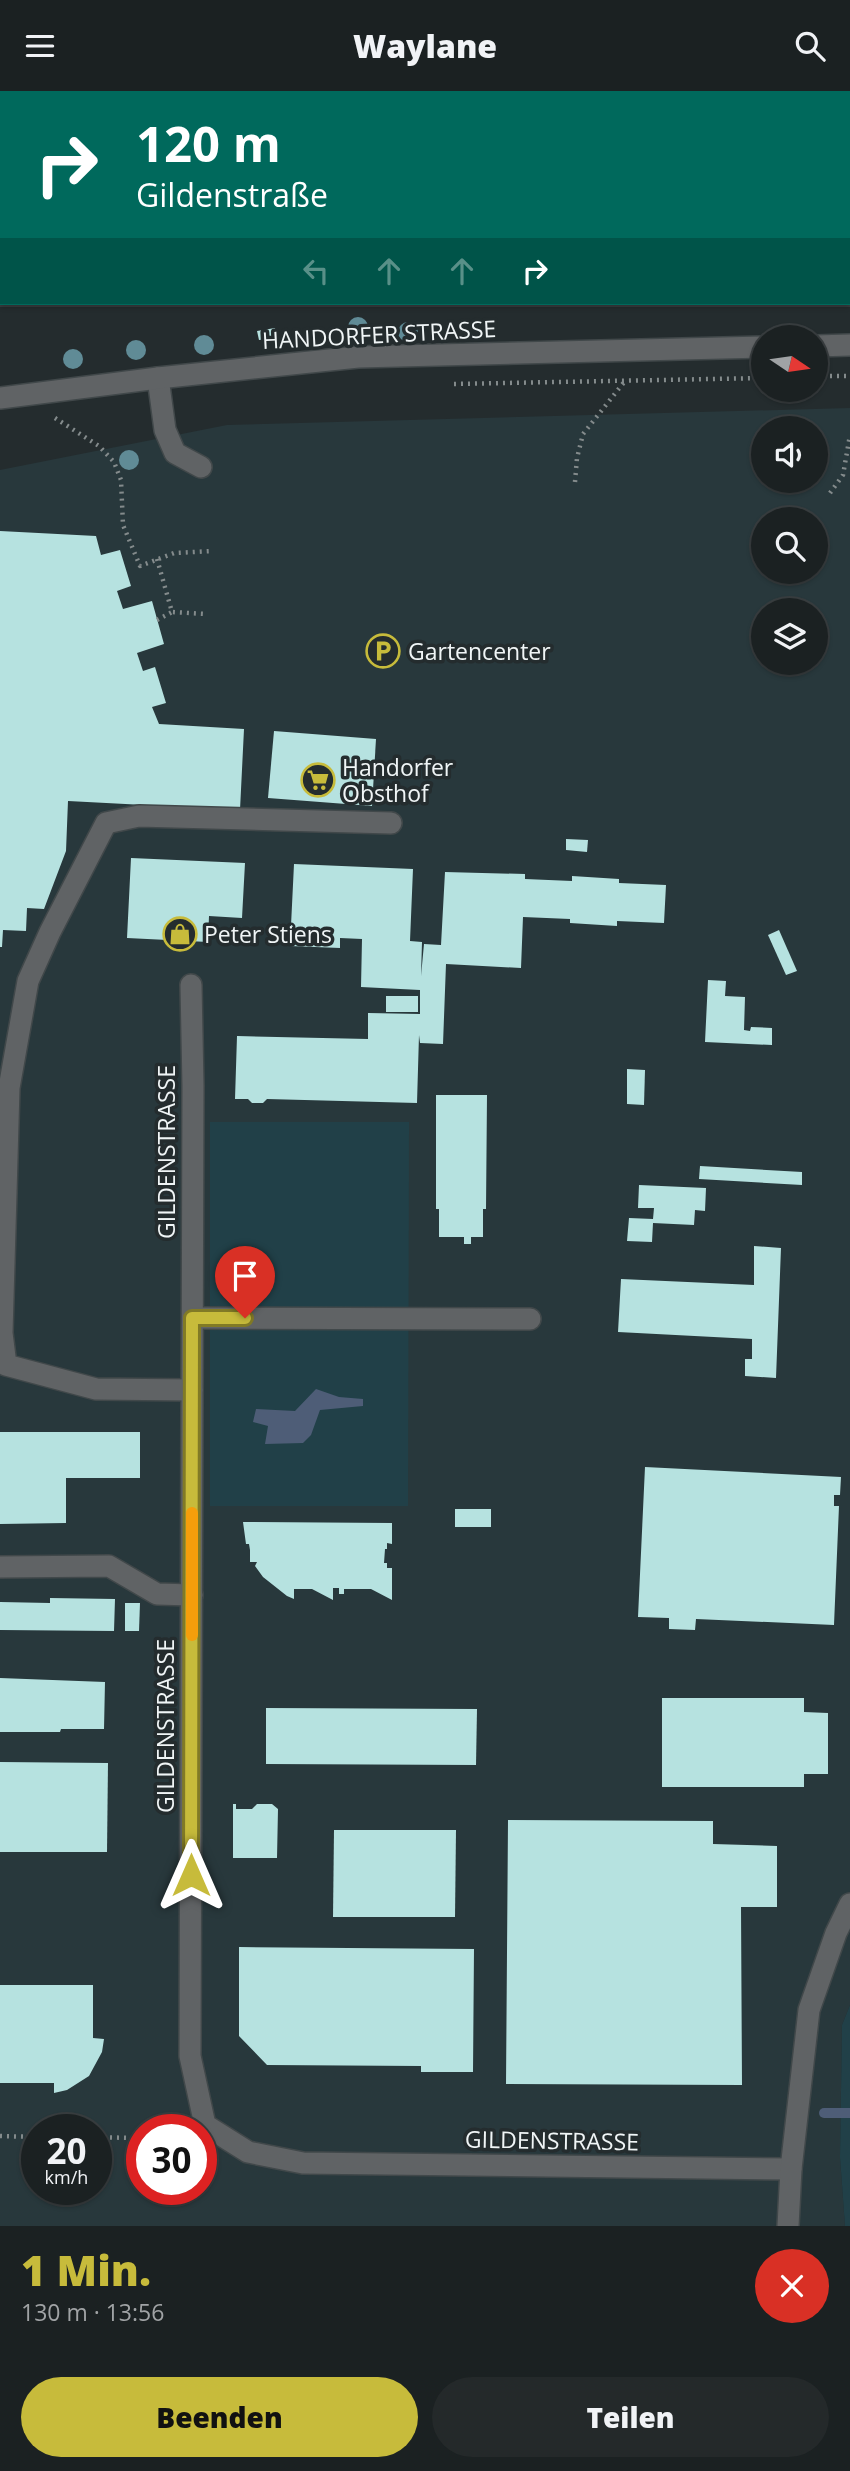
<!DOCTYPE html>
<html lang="de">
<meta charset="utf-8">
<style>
body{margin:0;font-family:"Open Sans",sans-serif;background:#24292a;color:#f1f3f6;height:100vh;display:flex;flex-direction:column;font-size:26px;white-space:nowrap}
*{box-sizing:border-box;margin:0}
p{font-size:23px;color:#a0a3a5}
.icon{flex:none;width:38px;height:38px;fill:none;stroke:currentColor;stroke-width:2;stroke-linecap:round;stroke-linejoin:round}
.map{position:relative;height:2135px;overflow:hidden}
.details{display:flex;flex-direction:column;background:#1b2122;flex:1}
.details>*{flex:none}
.hud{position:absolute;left:0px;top:0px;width:850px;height:214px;box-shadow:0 2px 5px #0004,0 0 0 2px #393e40;background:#00695c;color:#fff;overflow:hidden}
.needle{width:46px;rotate:103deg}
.controls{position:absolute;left:751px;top:234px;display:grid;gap:14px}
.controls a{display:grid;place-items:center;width:77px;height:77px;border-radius:50%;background:#1b2122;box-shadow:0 2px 5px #0004,0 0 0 2px #393e40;font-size:35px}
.speed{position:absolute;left:21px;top:2023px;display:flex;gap:14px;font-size:35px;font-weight:700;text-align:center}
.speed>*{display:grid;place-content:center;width:91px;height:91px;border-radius:50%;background:#1b2122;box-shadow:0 2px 5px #0004,0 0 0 2px #393e40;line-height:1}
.speed small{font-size:18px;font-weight:400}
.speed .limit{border:10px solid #d22;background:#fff;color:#111}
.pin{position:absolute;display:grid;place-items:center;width:60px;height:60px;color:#fff;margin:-72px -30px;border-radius:50% 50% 50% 0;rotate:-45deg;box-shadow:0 0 7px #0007}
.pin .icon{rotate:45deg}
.me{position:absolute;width:77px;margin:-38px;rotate:0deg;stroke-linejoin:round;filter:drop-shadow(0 0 5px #0008)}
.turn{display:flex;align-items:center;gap:24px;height:147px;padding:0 21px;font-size:32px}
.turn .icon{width:91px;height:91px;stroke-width:2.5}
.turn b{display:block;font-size:49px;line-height:60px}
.lanes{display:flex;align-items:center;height:66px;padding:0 21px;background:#0003;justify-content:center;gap:35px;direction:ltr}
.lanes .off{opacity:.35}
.round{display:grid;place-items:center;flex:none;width:74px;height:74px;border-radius:37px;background:#24292a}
.head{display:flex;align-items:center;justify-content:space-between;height:119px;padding:0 21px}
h1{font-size:42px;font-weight:800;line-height:52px;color:#c7bb3b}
.cta{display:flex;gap:14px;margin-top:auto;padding:14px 21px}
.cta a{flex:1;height:80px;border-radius:42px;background:#c7bb3b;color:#111;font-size:28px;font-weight:800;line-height:80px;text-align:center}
.cta a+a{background:#24292a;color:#f1f3f6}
header{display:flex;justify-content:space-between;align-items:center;height:91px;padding:0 21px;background:#1b2122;font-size:32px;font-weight:800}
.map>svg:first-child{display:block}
</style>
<header><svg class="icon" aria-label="menu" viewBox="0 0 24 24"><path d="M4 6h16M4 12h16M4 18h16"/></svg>Waylane<svg class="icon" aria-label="search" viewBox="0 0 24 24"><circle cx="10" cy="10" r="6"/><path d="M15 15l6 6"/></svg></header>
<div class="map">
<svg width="850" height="2135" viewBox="0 0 850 2135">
<rect width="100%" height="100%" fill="#242c2e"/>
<path fill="#28383c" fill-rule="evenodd" d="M 850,317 L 850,1914 L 842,1934 L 840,2066 L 845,2135 L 0,2135 L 0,379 L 227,334 ZM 763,338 L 816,338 L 816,390 L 763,390 ZM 763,429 L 816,429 L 816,481 L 763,481 ZM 763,520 L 816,520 L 816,572 L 763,572 ZM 37,2039 L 96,2039 L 96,2098 L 37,2098 ZM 142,2039 L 201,2039 L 201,2098 L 142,2098 Z"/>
<g fill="#214048">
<polygon points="210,1031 409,1031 408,1415 210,1415"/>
<polygon points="850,1914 850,2135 845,2135 840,2066 842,1934"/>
</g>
<polygon fill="#4e5d77" points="316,1298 339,1306 363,1308 363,1315 320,1319 311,1344 303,1352 265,1353 268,1335 253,1331 256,1318 295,1320"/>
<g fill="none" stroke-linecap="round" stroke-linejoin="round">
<polyline stroke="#4e5d77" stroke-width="10" points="824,2022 850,2022"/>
</g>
<g fill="#b6e2e0">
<polygon points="275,237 277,247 259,249 257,240"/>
<polygon points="0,440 96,445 101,464 120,459 131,495 117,500 123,518 152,510 164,553 137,562 143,580 155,576 166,612 152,616 159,633 244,638 240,719 68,710 66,760 44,818 27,817 26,840 3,839 2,856 0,856"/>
<polygon points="274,640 376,648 372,715 268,707"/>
<polygon points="566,748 588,749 587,761 566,759"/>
<polygon points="131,767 245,772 242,827 209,825 208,851 127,847"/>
<polygon points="294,773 413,778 410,850 422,851 421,885 424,853 441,854 445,781 525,783 525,788 572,790 572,785 619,788 619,792 666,794 664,832 617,830 617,835 570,832 570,828 523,826 521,877 446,873 443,953 420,952 419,944 417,1012 267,1008 263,1012 252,1012 248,1008 235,1008 237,945 368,948 368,922 420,923 420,899 361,896 362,848 340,847 340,857 290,855"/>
<polygon points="779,839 797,880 786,884 768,844"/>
<polygon points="708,889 726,890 725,905 745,906 744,939 750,940 751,936 772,937 772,954 705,951"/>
<rect x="386" y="905" width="32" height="16"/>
<polygon points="627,978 645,979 644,1014 627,1013"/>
<polygon points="436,1004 487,1004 486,1118 483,1118 483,1146 471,1146 471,1153 464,1153 464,1146 439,1146 439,1118 436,1118"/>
<polygon points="700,1075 802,1081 802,1094 699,1088"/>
<polygon points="639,1094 706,1097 705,1120 695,1119 694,1134 653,1132 652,1151 627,1150 629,1127 653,1128 654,1117 638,1117"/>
<polygon points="754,1155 781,1157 776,1287 745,1285 745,1268 752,1268 752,1248 618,1241 621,1188 754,1194"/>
<polygon points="0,1341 140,1341 140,1387 66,1387 66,1432 0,1433"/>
<polygon points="645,1376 841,1386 840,1404 834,1404 834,1415 839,1415 834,1534 696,1528 695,1539 669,1538 669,1527 638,1526"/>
<rect x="455" y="1418" width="36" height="18"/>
<polygon points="243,1431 392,1432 392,1453 387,1452 387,1458 385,1458 384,1472 387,1472 387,1477 392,1477 392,1509 371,1498 344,1498 344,1503 339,1503 339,1497 333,1497 333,1509 312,1498 294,1498 294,1508 287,1505 263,1486 255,1475 257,1471 250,1471 250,1459 249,1453 246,1453"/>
<polygon points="50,1507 115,1508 114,1540 0,1539 0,1511 50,1512"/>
<polygon points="125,1512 140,1512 139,1540 125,1540"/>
<polygon points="0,1587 105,1591 104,1638 61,1638 60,1641 0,1641"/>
<polygon points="662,1607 804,1607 804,1621 828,1622 828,1683 804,1683 804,1696 662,1696"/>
<polygon points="266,1617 477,1618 476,1674 266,1673"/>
<polygon points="0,1671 108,1672 107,1761 0,1761"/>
<polygon points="233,1713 236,1713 236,1718 252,1718 257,1713 272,1713 278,1718 277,1767 233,1767"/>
<polygon points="508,1729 713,1730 713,1753 777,1755 777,1816 741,1816 742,1994 506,1993"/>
<polygon points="334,1739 456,1739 455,1826 333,1826"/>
<polygon points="239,1856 474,1858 473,1981 421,1981 421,1975 267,1974 239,1945"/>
<polygon points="0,1894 93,1894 93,1947 104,1948 102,1961 89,1985 67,1999 54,2002 54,1992 0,1992"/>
</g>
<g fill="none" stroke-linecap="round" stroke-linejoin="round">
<defs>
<g id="minor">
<polyline points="816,255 850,254"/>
<polyline points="158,287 165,339 175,362 201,376"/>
<polyline points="0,307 158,287 358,266 763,256"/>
<polyline points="191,894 193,995 190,1965 205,2034 248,2061 303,2072 791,2078"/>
<polyline points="193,1227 530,1228"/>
<polyline points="192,1299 96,1298 6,1274 2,1242 9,997 28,890 50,841 106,732 139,725 391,732"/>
<polyline points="0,1476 109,1475 157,1503 192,1504"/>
<polyline points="788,2135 791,2078 809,1919 836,1842 850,1813"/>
</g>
</defs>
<use href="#minor" stroke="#41484a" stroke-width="24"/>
<g stroke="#848b8c" stroke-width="4.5" stroke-dasharray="2 5" stroke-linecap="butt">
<polyline points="781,236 800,236"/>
<polyline points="816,285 850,285"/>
<polyline points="454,293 763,287"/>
<polyline points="55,327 99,355 114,371 121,389 123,434 140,475 174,462 213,460"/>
<polyline points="575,391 577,367 583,343 625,290"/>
<polyline points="830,402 843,384 850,344"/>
<polyline points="157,468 172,521 206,523"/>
<polyline points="157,529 172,521"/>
<polyline points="0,2045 37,2046"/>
<polyline points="96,2046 132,2047 142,2049"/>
</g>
<use href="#minor" stroke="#606365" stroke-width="21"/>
</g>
<g fill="#608b96">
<circle cx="358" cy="236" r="10"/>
<circle cx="408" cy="241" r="10"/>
<circle cx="204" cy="254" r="10"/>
<circle cx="136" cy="259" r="10"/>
<circle cx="73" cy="268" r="10"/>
<circle cx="129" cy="369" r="10"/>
</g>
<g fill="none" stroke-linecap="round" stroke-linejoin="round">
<defs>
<polyline id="route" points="191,1784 192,1227 245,1227"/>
</defs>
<use href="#route" stroke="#817a26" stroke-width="18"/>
<use href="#route" stroke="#c7bb3b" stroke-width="12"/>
<polyline stroke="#f59e0b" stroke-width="12" points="192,1544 192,1422"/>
</g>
<defs>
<symbol id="parking-ring" viewBox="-11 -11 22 22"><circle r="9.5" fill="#242c2e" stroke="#c7bb3b" stroke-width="1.5"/><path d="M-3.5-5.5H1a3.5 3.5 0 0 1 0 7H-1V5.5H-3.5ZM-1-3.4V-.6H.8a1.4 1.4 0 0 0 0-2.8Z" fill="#c7bb3b"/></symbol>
<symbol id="supermarket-ring" viewBox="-11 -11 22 22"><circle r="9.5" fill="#242c2e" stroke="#c7bb3b" stroke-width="1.5"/><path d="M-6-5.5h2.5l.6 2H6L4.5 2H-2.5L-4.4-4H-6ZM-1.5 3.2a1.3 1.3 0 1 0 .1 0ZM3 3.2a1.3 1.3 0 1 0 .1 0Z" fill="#c7bb3b"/></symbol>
<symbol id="shop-ring" viewBox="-11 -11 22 22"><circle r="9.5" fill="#242c2e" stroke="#c7bb3b" stroke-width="1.5"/><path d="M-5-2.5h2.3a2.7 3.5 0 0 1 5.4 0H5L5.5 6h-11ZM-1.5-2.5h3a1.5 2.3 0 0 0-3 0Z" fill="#c7bb3b"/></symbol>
</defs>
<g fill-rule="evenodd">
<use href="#parking-ring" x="364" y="541" width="38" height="38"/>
<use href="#supermarket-ring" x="299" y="670" width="38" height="38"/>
<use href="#shop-ring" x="161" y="824" width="38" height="38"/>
</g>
<g text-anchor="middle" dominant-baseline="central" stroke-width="7" stroke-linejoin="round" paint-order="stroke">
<g font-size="23" fill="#f0f5f6" stroke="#242c2e">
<text transform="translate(379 243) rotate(-3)">HANDORFER STRASSE</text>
<text transform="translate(166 1061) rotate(-90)">GILDENSTRASSE</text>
<text transform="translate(165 1635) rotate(-90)">GILDENSTRASSE</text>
<text transform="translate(552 2049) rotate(1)">GILDENSTRASSE</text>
</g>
<g font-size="23" fill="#f0f5f6" stroke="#242c2e" text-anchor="start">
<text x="408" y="560">Gartencenter</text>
<text x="342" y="676">Handorfer<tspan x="342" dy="26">Obsthof</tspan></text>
<text x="204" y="843">Peter Stiens</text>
</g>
</g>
</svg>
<div class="controls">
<a><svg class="needle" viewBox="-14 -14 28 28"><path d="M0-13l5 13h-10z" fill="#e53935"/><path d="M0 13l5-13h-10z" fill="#a0a3a5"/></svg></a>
<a><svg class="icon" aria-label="sound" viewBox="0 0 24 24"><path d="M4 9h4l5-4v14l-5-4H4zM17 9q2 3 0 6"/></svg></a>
<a><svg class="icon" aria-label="search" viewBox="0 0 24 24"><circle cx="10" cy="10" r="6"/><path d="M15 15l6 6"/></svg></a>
<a><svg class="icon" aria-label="layers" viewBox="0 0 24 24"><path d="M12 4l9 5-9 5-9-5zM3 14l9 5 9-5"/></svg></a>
</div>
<div class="speed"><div>20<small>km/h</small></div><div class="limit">30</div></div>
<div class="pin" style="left:245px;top:1227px;background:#d93025"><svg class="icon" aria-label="arrive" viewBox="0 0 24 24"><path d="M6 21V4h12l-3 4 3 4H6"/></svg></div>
<svg class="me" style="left:191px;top:1784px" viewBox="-20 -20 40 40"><path d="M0-17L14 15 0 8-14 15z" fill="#c7bb3b" stroke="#fff" stroke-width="4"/></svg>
<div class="hud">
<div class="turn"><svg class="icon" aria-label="right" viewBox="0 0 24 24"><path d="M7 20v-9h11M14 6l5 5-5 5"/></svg><div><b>120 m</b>Gildenstraße</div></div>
<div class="lanes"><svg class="icon off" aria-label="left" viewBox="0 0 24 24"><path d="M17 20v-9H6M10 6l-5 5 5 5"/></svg><svg class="icon off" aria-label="ahead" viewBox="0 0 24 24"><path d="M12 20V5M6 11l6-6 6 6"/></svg><svg class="icon off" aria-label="ahead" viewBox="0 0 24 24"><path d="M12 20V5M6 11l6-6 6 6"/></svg><svg class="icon" aria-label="right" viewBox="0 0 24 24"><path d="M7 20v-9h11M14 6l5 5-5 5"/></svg></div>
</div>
</div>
<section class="details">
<div class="head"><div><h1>1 Min.</h1><p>130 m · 13:56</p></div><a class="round" style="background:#d93025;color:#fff"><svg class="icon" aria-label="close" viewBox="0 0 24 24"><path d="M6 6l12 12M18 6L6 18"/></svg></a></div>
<div class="cta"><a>Beenden</a><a>Teilen</a></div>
</section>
